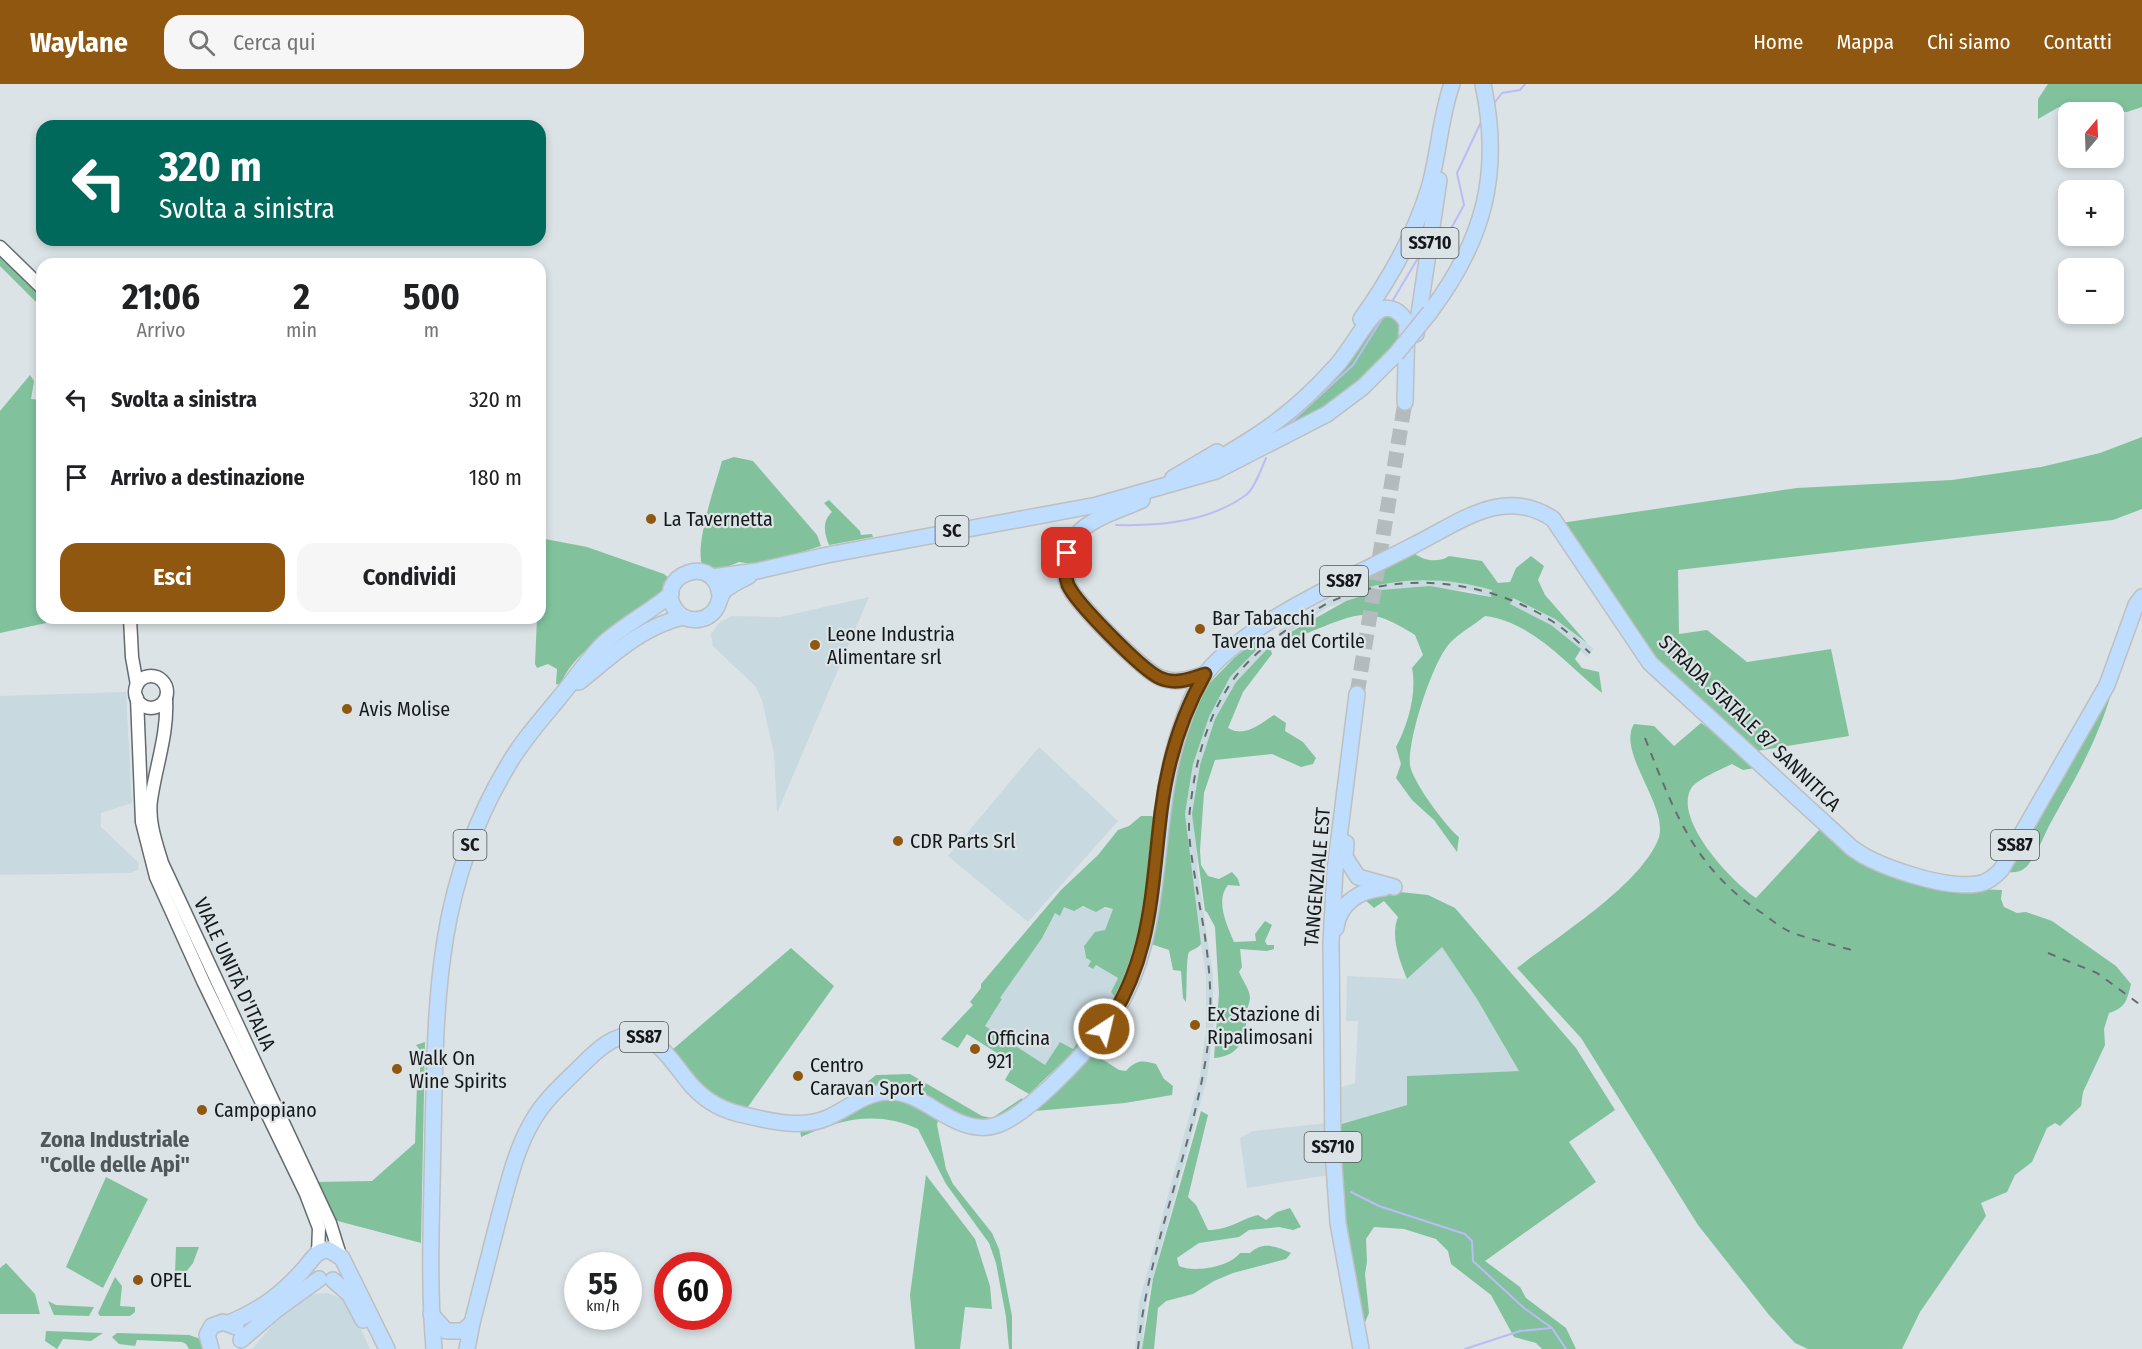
<!DOCTYPE html>
<html lang="it">
<meta charset="utf-8">
<style>
body{margin:0;font-family:"Fira Sans Condensed",sans-serif;background:#f6f6f6;color:#202124;height:100vh;display:flex;flex-direction:column;font-size:22px;white-space:nowrap}
*{box-sizing:border-box;margin:0}
p{font-size:20px;color:#757577}
.icon{flex:none;width:33px;height:33px;fill:none;stroke:currentColor;stroke-width:2;stroke-linecap:round;stroke-linejoin:round}
.map{position:relative;flex:1;overflow:hidden}
.drawer{position:absolute;left:36px;top:174px;width:510px;height:366px;display:flex;flex-direction:column;background:#fff;border-radius:18px;box-shadow:0 3px 9px #0003}
.drawer>*{flex:none}
.hud{position:absolute;left:36px;top:36px;width:510px;height:126px;border-radius:18px;box-shadow:0 3px 9px #0003;background:#00695c;color:#fff;overflow:hidden}
.needle{width:39px;rotate:19deg}
.buttons{position:absolute;left:2058px;top:18px;display:grid;gap:12px}
.buttons a{display:grid;place-items:center;width:66px;height:66px;border-radius:12px;background:#fff;box-shadow:0 3px 9px #0003;font-size:30px}
.speed{position:absolute;left:564px;top:1168px;display:flex;gap:12px;font-size:30px;font-weight:700;text-align:center}
.speed>*{display:grid;place-content:center;width:78px;height:78px;border-radius:50%;background:#fff;box-shadow:0 3px 9px #0003;line-height:1}
.speed small{font-size:15px;font-weight:400}
.speed .limit{border:9px solid #d22;background:#fff;color:#111}
.pin{position:absolute;display:grid;place-items:center;width:51px;height:51px;color:#fff;margin:-26px;border-radius:12px;box-shadow:0 3px 9px #0006}
.me{position:absolute;width:66px;margin:-33px;rotate:35deg;stroke-linejoin:round;filter:drop-shadow(0 0 4px #0008)}
.turn{display:flex;align-items:center;gap:21px;height:126px;padding:0 24px;font-size:27px}
.turn .icon{width:78px;height:78px;stroke-width:2.5}
.turn b{display:block;font-size:42px;line-height:51px}
.eta{display:flex;justify-content:space-evenly;align-items:center;height:102px;text-align:center}
.eta b{font-size:36px;font-weight:700;line-height:42px}
.button{display:flex;gap:12px;margin-top:auto;padding:12px 24px}
.button a{flex:1;height:69px;border-radius:18px;background:#8f570f;color:#fff;font-size:24px;font-weight:700;line-height:69px;text-align:center}
.button a+a{background:#f6f6f6;color:#202124}
ul{padding:0;list-style:none}
li{display:flex;align-items:center;gap:18px;height:78px;padding:0 24px}
li div{flex:1}
li b{display:block;font-size:22px}
li em{font-style:normal}
header{display:flex;align-items:center;gap:36px;box-sizing:border-box;height:84px;padding:0 30px;background:#8f570f;color:#fff}
header strong{font-size:28px}
nav{display:flex;gap:33px;margin-inline-start:auto;font-size:21px}
.search{width:420px;height:54px;background:#f6f6f6;display:flex;align-items:center;gap:15px;box-sizing:border-box;padding:0 21px;border-radius:18px;color:#757577;font-size:22px}
.map>svg:first-child{display:block}
</style>
<header>
<strong>Waylane</strong>
<div class="search"><svg class="icon" aria-label="search" viewBox="0 0 24 24"><circle cx="10" cy="10" r="6"/><path d="M15 15l6 6"/></svg>Cerca qui</div>
<nav><a>Home</a><a>Mappa</a><a>Chi siamo</a><a>Contatti</a></nav>
</header>
<div class="map">
<svg width="2142" height="1265" viewBox="0 0 2142 1265">
<rect width="100%" height="100%" fill="#dbe3e6"/>
<g fill="#c8d9df">
<polygon points="1430,495 1469,500 1493,506 1491,513 1467,506 1380,506 1328,523 1282,553 1278,547 1325,517 1379,499"/>
<polygon points="869,513 777,729 774,670 762,616 755,602 713,562 711,550 720,538 732,532 780,533"/>
<polygon points="1512,514 1555,535 1594,565 1587,573 1551,541 1509,520"/>
<polygon points="1265,557 1270,562 1236,598 1215,635 1200,681 1197,784 1213,892 1213,946 1207,994 1146,1220 1142,1265 1135,1265 1139,1219 1200,992 1206,946 1206,892 1190,785 1185,730 1193,680 1209,633 1230,593"/>
<polygon points="126,608 132,719 101,729 101,743 139,779 138,786 130,789 0,791 0,612"/>
<polygon points="1039,663 1118,737 1028,838 948,772"/>
<polygon points="1064,822 1113,825 1105,846 1084,863 1086,874 1091,877 1088,882 1096,881 1118,894 1111,908 1117,916 1104,922 1097,936 1093,934 1073,966 1045,981 984,943 1002,916 1000,914 1055,829"/>
<polygon points="1442,863 1477,915 1519,987 1408,992 1407,1021 1338,1041 1339,1004 1355,999 1358,937 1346,937 1347,892 1407,895"/>
<polygon points="1328,1039 1329,1091 1247,1104 1240,1054 1253,1047"/>
<polygon points="328,1209 348,1218 370,1265 252,1265 287,1224 308,1211"/>
</g>
<g fill="#81c29d">
<polygon points="2048,0 2142,0 2142,23 2127,28 2059,23 2038,35 2038,15"/>
<polygon points="0,169 42,210 42,224 0,182"/>
<polygon points="1383,231 1395,233 1404,249 1357,305 1284,348 1280,345 1283,338"/>
<polygon points="30,291 34,297 31,315 42,316 42,468 38,469 42,534 45,534 46,539 0,549 0,327"/>
<polygon points="2142,353 2142,425 2113,436 1678,486 1679,550 1707,546 1747,578 1831,565 1849,652 1757,667 1654,576 1561,439 1797,404 1952,396 2041,383 2100,369"/>
<path d="M 734,373 L 753,377 L 817,451 L 821,462 L 760,481 L 739,478 L 714,488 L 703,483 C 693,464 716,399 722,377 Z"/>
<path d="M 829,416 L 860,447 L 861,451 L 872,450 L 873,453 L 829,461 C 824,449 822,437 832,428 L 824,419 Z"/>
<path d="M 540,454 L 587,463 L 664,490 L 670,495 C 656,532 576,554 561,601 L 556,600 L 557,585 L 548,580 L 537,584 L 535,580 L 537,534 L 540,534 Z"/>
<path d="M 1414,469 C 1423,477 1439,479 1449,472 L 1482,477 L 1498,499 L 1510,498 L 1516,484 L 1531,472 L 1544,482 L 1538,496 L 1545,511 L 1587,559 L 1555,535 L 1513,514 L 1510,520 L 1551,541 L 1581,565 L 1575,575 L 1582,584 L 1599,588 L 1602,609 C 1567,581 1533,538 1485,532 C 1474,541 1459,549 1449,560 C 1432,580 1408,654 1410,681 C 1412,697 1446,743 1459,753 L 1457,768 L 1434,736 L 1412,716 L 1396,694 L 1401,680 L 1396,663 C 1408,640 1417,610 1412,584 L 1423,571 L 1415,551 C 1367,521 1359,529 1310,548 C 1300,552 1294,557 1284,558 L 1282,553 L 1346,517 L 1380,506 L 1430,502 L 1491,513 L 1492,506 C 1442,492 1395,493 1346,510 L 1345,504 Z"/>
<path d="M 1259,554 L 1266,556 L 1230,593 L 1209,633 L 1193,680 L 1185,730 L 1201,860 C 1197,865 1193,865 1189,868 C 1186,872 1187,910 1186,918 L 1183,914 L 1181,887 L 1173,886 L 1169,866 L 1148,859 L 1178,663 L 1203,606 L 1234,574 Z"/>
<path d="M 1270,562 L 1272,570 L 1243,608 L 1228,644 C 1245,654 1260,640 1274,631 L 1286,639 L 1285,647 L 1303,658 L 1316,674 L 1313,680 L 1301,683 L 1272,670 L 1215,676 L 1204,709 L 1200,766 L 1201,781 L 1208,792 L 1219,795 L 1232,788 L 1238,795 L 1240,802 L 1228,801 C 1215,817 1227,841 1234,858 L 1256,857 L 1255,850 L 1265,837 L 1272,841 L 1265,857 L 1267,861 L 1274,861 L 1274,865 L 1267,867 L 1240,865 L 1242,883 L 1239,888 C 1242,895 1250,906 1250,914 C 1250,918 1247,923 1247,928 C 1246,952 1242,972 1214,974 L 1219,910 L 1215,843 L 1207,828 L 1205,827 L 1192,730 L 1200,681 L 1215,635 L 1236,598 Z"/>
<path d="M 2112,607 C 2097,658 2076,693 2050,740 C 2043,753 2036,774 2025,784 C 2020,788 2015,789 2008,788 L 2051,709 Z"/>
<path d="M 1701,639 L 1730,659 L 1755,684 L 1743,686 L 1732,680 C 1722,685 1698,695 1692,703 C 1671,734 1732,798 1756,814 L 1821,744 L 1853,773 L 1872,784 L 1949,804 L 2002,806 L 2001,815 L 2004,823 L 2017,829 L 2026,828 L 2052,837 L 2116,882 L 2131,900 C 2127,916 2126,924 2109,929 L 2104,945 L 2105,961 L 2083,1008 L 2081,1022 L 2060,1042 L 2055,1039 L 2047,1044 L 2032,1078 L 2015,1091 L 2007,1108 L 1981,1119 L 1986,1132 L 1920,1228 L 1902,1265 L 1808,1265 L 1795,1259 L 1769,1231 L 1698,1141 L 1581,954 L 1517,884 C 1557,853 1639,802 1658,756 C 1671,724 1616,669 1634,640 L 1654,642 L 1674,662 Z"/>
<polygon points="1141,732 1152,732 1155,737 1146,835 1117,916 1111,908 1118,894 1096,881 1093,885 1088,882 1091,877 1086,874 1084,862 1095,848 1105,846 1113,825 1105,823 1096,828 1083,822 1074,827 1064,823 1060,832 1055,829 1042,854 1000,914 1002,915 985,942 1045,981 1060,958 1073,965 1094,934 1097,936 1105,917 1108,915 1112,921 1091,951 1029,1010 1005,996 1014,980 967,950 958,964 941,955 973,921 970,918 981,904 981,900 1061,806 1098,771 1118,746 1129,742"/>
<path d="M 1390,807 L 1428,811 L 1455,824 L 1576,964 L 1615,1026 L 1569,1058 L 1596,1098 L 1485,1177 L 1520,1203 L 1526,1214 L 1566,1244 L 1576,1265 L 1542,1265 L 1536,1259 L 1514,1253 L 1491,1211 L 1451,1180 L 1448,1167 L 1436,1155 L 1404,1145 L 1374,1143 L 1366,1155 L 1367,1178 L 1365,1190 L 1369,1229 L 1363,1243 L 1345,1137 L 1338,1041 L 1407,1021 L 1407,992 L 1519,987 L 1477,915 L 1442,863 L 1407,895 C 1400,877 1390,853 1398,833 L 1384,817 L 1374,824 L 1363,814 Z"/>
<polygon points="791,864 834,902 745,1027 706,1006 672,966"/>
<path d="M 1110,943 L 1115,947 L 1099,973 L 1119,986 L 1126,987 C 1136,976 1142,976 1156,980 L 1164,995 L 1173,1002 L 1172,1011 L 1125,1019 L 1035,1027 L 1033,1024 Z"/>
<polygon points="425,958 421,1159 334,1136 315,1098 372,1097 415,1059 417,1001 420,998 420,966 416,961"/>
<path d="M 910,990 L 982,1032 L 992,1034 L 1022,1014 L 1023,1019 C 981,1053 956,1030 915,1009 C 905,1005 895,999 884,1000 C 871,1003 858,1011 846,1018 L 846,1015 L 876,991 Z"/>
<path d="M 897,1013 L 939,1033 L 937,1041 L 946,1085 L 953,1100 L 992,1149 L 999,1165 L 1012,1232 L 1012,1265 L 1009,1265 L 1006,1233 L 996,1179 L 989,1159 L 946,1100 L 918,1045 C 878,1026 839,1035 801,1053 L 800,1045 L 869,1019 Z"/>
<path d="M 1201,1027 L 1208,1031 L 1188,1113 L 1196,1121 L 1208,1146 C 1230,1146 1238,1136 1258,1131 L 1266,1136 L 1277,1128 L 1290,1124 L 1301,1143 L 1293,1146 L 1279,1143 L 1249,1146 L 1239,1153 L 1199,1159 L 1177,1174 L 1179,1182 C 1195,1189 1229,1183 1240,1169 L 1250,1169 C 1262,1157 1277,1162 1291,1169 L 1286,1175 L 1233,1189 L 1214,1197 L 1193,1210 L 1166,1217 L 1158,1224 L 1154,1265 L 1142,1265 L 1153,1195 Z"/>
<polygon points="926,1091 975,1155 990,1202 992,1225 965,1223 960,1265 915,1265 910,1211"/>
<polygon points="106,1093 148,1115 103,1204 66,1183"/>
<polygon points="176,1163 199,1163 193,1179 182,1193 175,1189"/>
<polygon points="6,1179 35,1210 40,1230 0,1230 0,1184"/>
<polygon points="115,1193 122,1202 120,1222 135,1223 135,1228 130,1232 100,1232 98,1229"/>
<polygon points="48,1217 56,1221 94,1223 89,1232 54,1231"/>
<polygon points="46,1247 103,1249 91,1257 63,1255 57,1265 45,1257"/>
<polygon points="117,1249 189,1251 198,1254 206,1265 189,1265 186,1260 182,1258 137,1256 135,1262 119,1260 112,1253"/>
</g>
<g fill="none" stroke-linecap="round" stroke-linejoin="round">
<g stroke="#bbbcf5" stroke-width="2">
<polyline points="1492,22 1502,9 1520,6 1525,0"/>
<polyline points="1443,159 1464,121 1457,89 1482,36"/>
<polyline points="1393,216 1418,174"/>
<polyline points="1285,344 1353,281 1383,233"/>
<path d="M 1116,441 C 1160,442 1209,438 1246,411 C 1255,404 1261,385 1266,374"/>
<polyline points="1351,1108 1379,1122 1465,1150 1472,1157 1473,1177 1524,1224 1552,1244 1566,1265"/>
<polyline points="1465,1265 1520,1247 1552,1244"/>
</g>
<polyline stroke="#b4bbbd" stroke-width="15" stroke-dasharray="15 8" stroke-linecap="butt" points="1357,610 1405,318"/>
<defs>
<g id="minor">
<polyline points="0,163 42,204"/>
<polyline points="130,534 132,573 137,601"/>
<circle cx="151" cy="608" r="16"/>
<polyline points="137,614 142,738 156,793 203,897 306,1110 319,1144 318,1169"/>
<path d="M 166,615 C 168,650 156,681 151,716 C 148,737 156,759 162,779 L 330,1139 L 340,1171"/>
</g>
<g id="major">
<path d="M 1430,228 C 1484,156 1502,89 1483,0"/>
<path d="M 1361,235 C 1389,196 1415,150 1429,104 C 1439,70 1440,33 1452,0"/>
<polyline points="1416,250 1439,96"/>
<path d="M 1211,379 C 1262,350 1296,327 1335,283 C 1348,270 1365,237 1377,228 C 1390,219 1401,228 1407,239 L 1405,318"/>
<polyline points="1173,394 1217,368"/>
<path d="M 1142,416 C 1121,426 1089,434 1075,453 C 1065,466 1062,486 1068,501 C 1075,518 1144,588 1161,594 C 1177,600 1190,595 1205,590"/>
<polyline points="712,493 757,487 827,471 1097,421 1216,387 1327,330 1363,303 1396,270"/>
<path d="M 720,513 C 717,466 652,492 675,525 C 684,539 705,539 715,526 C 720,519 719,512 725,506 C 732,500 741,496 749,492"/>
<path d="M 579,598 C 612,572 641,543 683,533"/>
<polyline points="1357,610 1335,786 1331,858 1333,1067 1338,1139 1361,1265"/>
<polyline points="1346,759 1345,773 1358,793 1394,803"/>
<path d="M 1336,844 C 1339,819 1360,806 1384,804"/>
<polyline points="333,1196 350,1211 363,1236"/>
<polyline points="431,1230 446,1247 463,1247 472,1239"/>
<path d="M 229,1239 C 260,1226 282,1210 304,1185 C 312,1176 316,1166 329,1166 L 342,1174 L 387,1265"/>
<polyline points="241,1256 276,1226 319,1195"/>
<polyline points="211,1265 207,1251 212,1242 223,1238 236,1243"/>
<path d="M 434,1265 C 428,1194 432,1123 433,1052 C 436,917 435,803 507,683 C 521,658 541,636 559,614 C 573,597 586,578 602,561 C 623,541 649,529 671,510"/>
<path d="M 467,1265 L 472,1239 C 481,1204 490,1168 499,1133 C 508,1101 515,1067 532,1038 C 544,1016 564,999 582,981 C 596,967 616,947 639,952 C 663,957 678,987 693,1003 C 707,1018 724,1027 744,1031 C 769,1037 802,1045 827,1034 C 850,1024 868,1005 896,1008 C 921,1012 940,1032 964,1040 C 976,1044 986,1045 997,1041 C 1029,1030 1081,973 1103,946 C 1172,859 1146,739 1182,640 C 1188,622 1195,603 1207,588 C 1249,537 1355,492 1414,461 C 1460,438 1504,402 1553,435 L 1650,579 L 1852,764 C 1877,783 1945,805 1977,800 C 1987,799 1994,793 2001,786 L 2107,601 L 2136,521 L 2142,513"/>
</g>
</defs>
<use href="#minor" stroke="#646b6e" stroke-width="15"/>
<use href="#major" stroke="#bebfbf" stroke-width="18"/>
<use href="#minor" stroke="#fff" stroke-width="12"/>
<use href="#major" stroke="#beddff" stroke-width="15"/>
<g stroke="#676c6e" stroke-width="2" stroke-dasharray="8 8" stroke-linecap="butt">
<path d="M 1645,654 C 1673,725 1694,785 1762,829 C 1772,836 1782,845 1793,849 C 1813,856 1834,861 1855,867"/>
<polyline points="2048,869 2097,889 2142,922"/>
<path d="M 1138,1265 C 1148,1161 1194,1064 1208,960 C 1214,912 1208,865 1199,818 C 1195,789 1186,754 1190,725 C 1195,680 1206,634 1233,596 C 1248,575 1272,555 1294,541 C 1304,534 1315,526 1326,520 C 1397,485 1486,495 1552,537 C 1566,546 1578,558 1590,569"/>
</g>
<defs>
<polyline id="major-bridge" points="1396,270 1430,228"/>
</defs>
<use href="#major-bridge" stroke="#bebfbf" stroke-width="18" stroke-linecap="butt"/>
<use href="#major-bridge" stroke="#beddff" stroke-width="15"/>
</g>
<g fill="none" stroke-linecap="round" stroke-linejoin="round">
<defs>
<path id="route" d="M 1067,469 C 1066,480 1064,491 1068,501 C 1076,519 1142,586 1160,594 C 1176,601 1190,595 1205,590 C 1181,632 1167,679 1161,728 C 1151,808 1152,877 1104,945"/>
</defs>
<use href="#route" stroke="#5d390a" stroke-width="15"/>
<use href="#route" stroke="#8f570f" stroke-width="10"/>
</g>
<g fill="#8f570f" stroke="#dbe3e6" stroke-width="2">
<circle cx="651" cy="435" r="6"/>
<circle cx="1200" cy="545" r="6"/>
<circle cx="815" cy="561" r="6"/>
<circle cx="347" cy="625" r="6"/>
<circle cx="898" cy="757" r="6"/>
<circle cx="1195" cy="941" r="6"/>
<circle cx="975" cy="965" r="6"/>
<circle cx="397" cy="985" r="6"/>
<circle cx="798" cy="992" r="6"/>
<circle cx="202" cy="1026" r="6"/>
<circle cx="138" cy="1196" r="6"/>
</g>
<g text-anchor="middle" dominant-baseline="central" stroke-width="4.5" stroke-linejoin="round" paint-order="stroke">
<g fill="#dbe3e6" stroke="#515657" stroke-width="1.5">
<rect x="1401.5" y="144" width="57" height="30" rx="4.5"/>
<rect x="935.5" y="432" width="33" height="30" rx="4.5"/>
<rect x="1320" y="482" width="48" height="30" rx="4.5"/>
<rect x="453.5" y="746" width="33" height="30" rx="4.5"/>
<rect x="1991" y="746" width="48" height="30" rx="4.5"/>
<rect x="620" y="938" width="48" height="30" rx="4.5"/>
<rect x="1304.5" y="1048" width="57" height="30" rx="4.5"/>
</g>
<g font-size="18" font-weight="bold" fill="#16191a">
<text x="1430" y="159">SS710</text>
<text x="952" y="447">SC</text>
<text x="1344" y="497">SS87</text>
<text x="470" y="761">SC</text>
<text x="2015" y="761">SS87</text>
<text x="644" y="953">SS87</text>
<text x="1333" y="1063">SS710</text>
</g>
<g font-size="20" fill="#16191a" stroke="#dbe3e6" text-anchor="start">
<text x="663" y="435">La Tavernetta</text>
<text x="1212" y="534">Bar Tabacchi<tspan x="1212" dy="23">Taverna del Cortile</tspan></text>
<text x="827" y="550">Leone Industria<tspan x="827" dy="23">Alimentare srl</tspan></text>
<text x="359" y="625">Avis Molise</text>
<text x="910" y="757">CDR Parts Srl</text>
<text x="1207" y="930">Ex Stazione di<tspan x="1207" dy="23">Ripalimosani</tspan></text>
<text x="987" y="954">Officina<tspan x="987" dy="23">921</tspan></text>
<text x="409" y="974">Walk On<tspan x="409" dy="23">Wine Spirits</tspan></text>
<text x="810" y="981">Centro<tspan x="810" dy="23">Caravan Sport</tspan></text>
<text x="214" y="1026">Campopiano</text>
<text x="150" y="1196">OPEL</text>
</g>
<g font-size="20" fill="#16191a" stroke="#dbe3e6">
<text transform="translate(1750 639) rotate(44)">STRADA STATALE 87 SANNITICA</text>
<text transform="translate(1317 793) rotate(-85)">TANGENZIALE EST</text>
<text transform="translate(235 890) rotate(65)">VIALE UNITÀ D'ITALIA</text>
</g>
<g font-size="22" font-weight="bold" fill="#505759" stroke="#dbe3e6">
<text x="115" y="1055">Zona Industriale<tspan x="115" dy="25">"Colle delle Api"</tspan></text>
</g>
</g>
</svg>
<div class="buttons">
<a><svg class="needle" viewBox="-14 -14 28 28"><path d="M0-13l5 13h-10z" fill="#e53935"/><path d="M0 13l5-13h-10z" fill="#757577"/></svg></a>
<a>+</a>
<a>−</a>
</div>
<div class="speed"><div>55<small>km/h</small></div><div class="limit">60</div></div>
<div class="pin" style="left:1067px;top:469px;background:#d93025"><svg class="icon" aria-label="arrive" viewBox="0 0 24 24"><path d="M6 21V4h12l-3 4 3 4H6"/></svg></div>
<svg class="me" style="left:1104px;top:945px" viewBox="-20 -20 40 40"><circle r="17" fill="#8f570f" stroke="#fff" stroke-width="3"/><path d="M0-11L8 9 0 5-8 9z" fill="#fff"/></svg>
<div class="hud">
<div class="turn"><svg class="icon" aria-label="left" viewBox="0 0 24 24"><path d="M17 20v-9H6M10 6l-5 5 5 5"/></svg><div><b>320 m</b>Svolta a sinistra</div></div>
</div>
<section class="drawer">
<div class="eta">
<div><b>21:06</b><p>Arrivo</p></div>
<div><b>2</b><p>min</p></div>
<div><b>500</b><p>m</p></div>
</div>
<ul>
<li><svg class="icon" aria-label="left" viewBox="0 0 24 24"><path d="M17 20v-9H6M10 6l-5 5 5 5"/></svg><div><b>Svolta a sinistra</b></div><em>320 m</em></li>
<li><svg class="icon" aria-label="arrive" viewBox="0 0 24 24"><path d="M6 21V4h12l-3 4 3 4H6"/></svg><div><b>Arrivo a destinazione</b></div><em>180 m</em></li>
</ul>
<div class="button"><a>Esci</a><a>Condividi</a></div>
</section>
</div>
